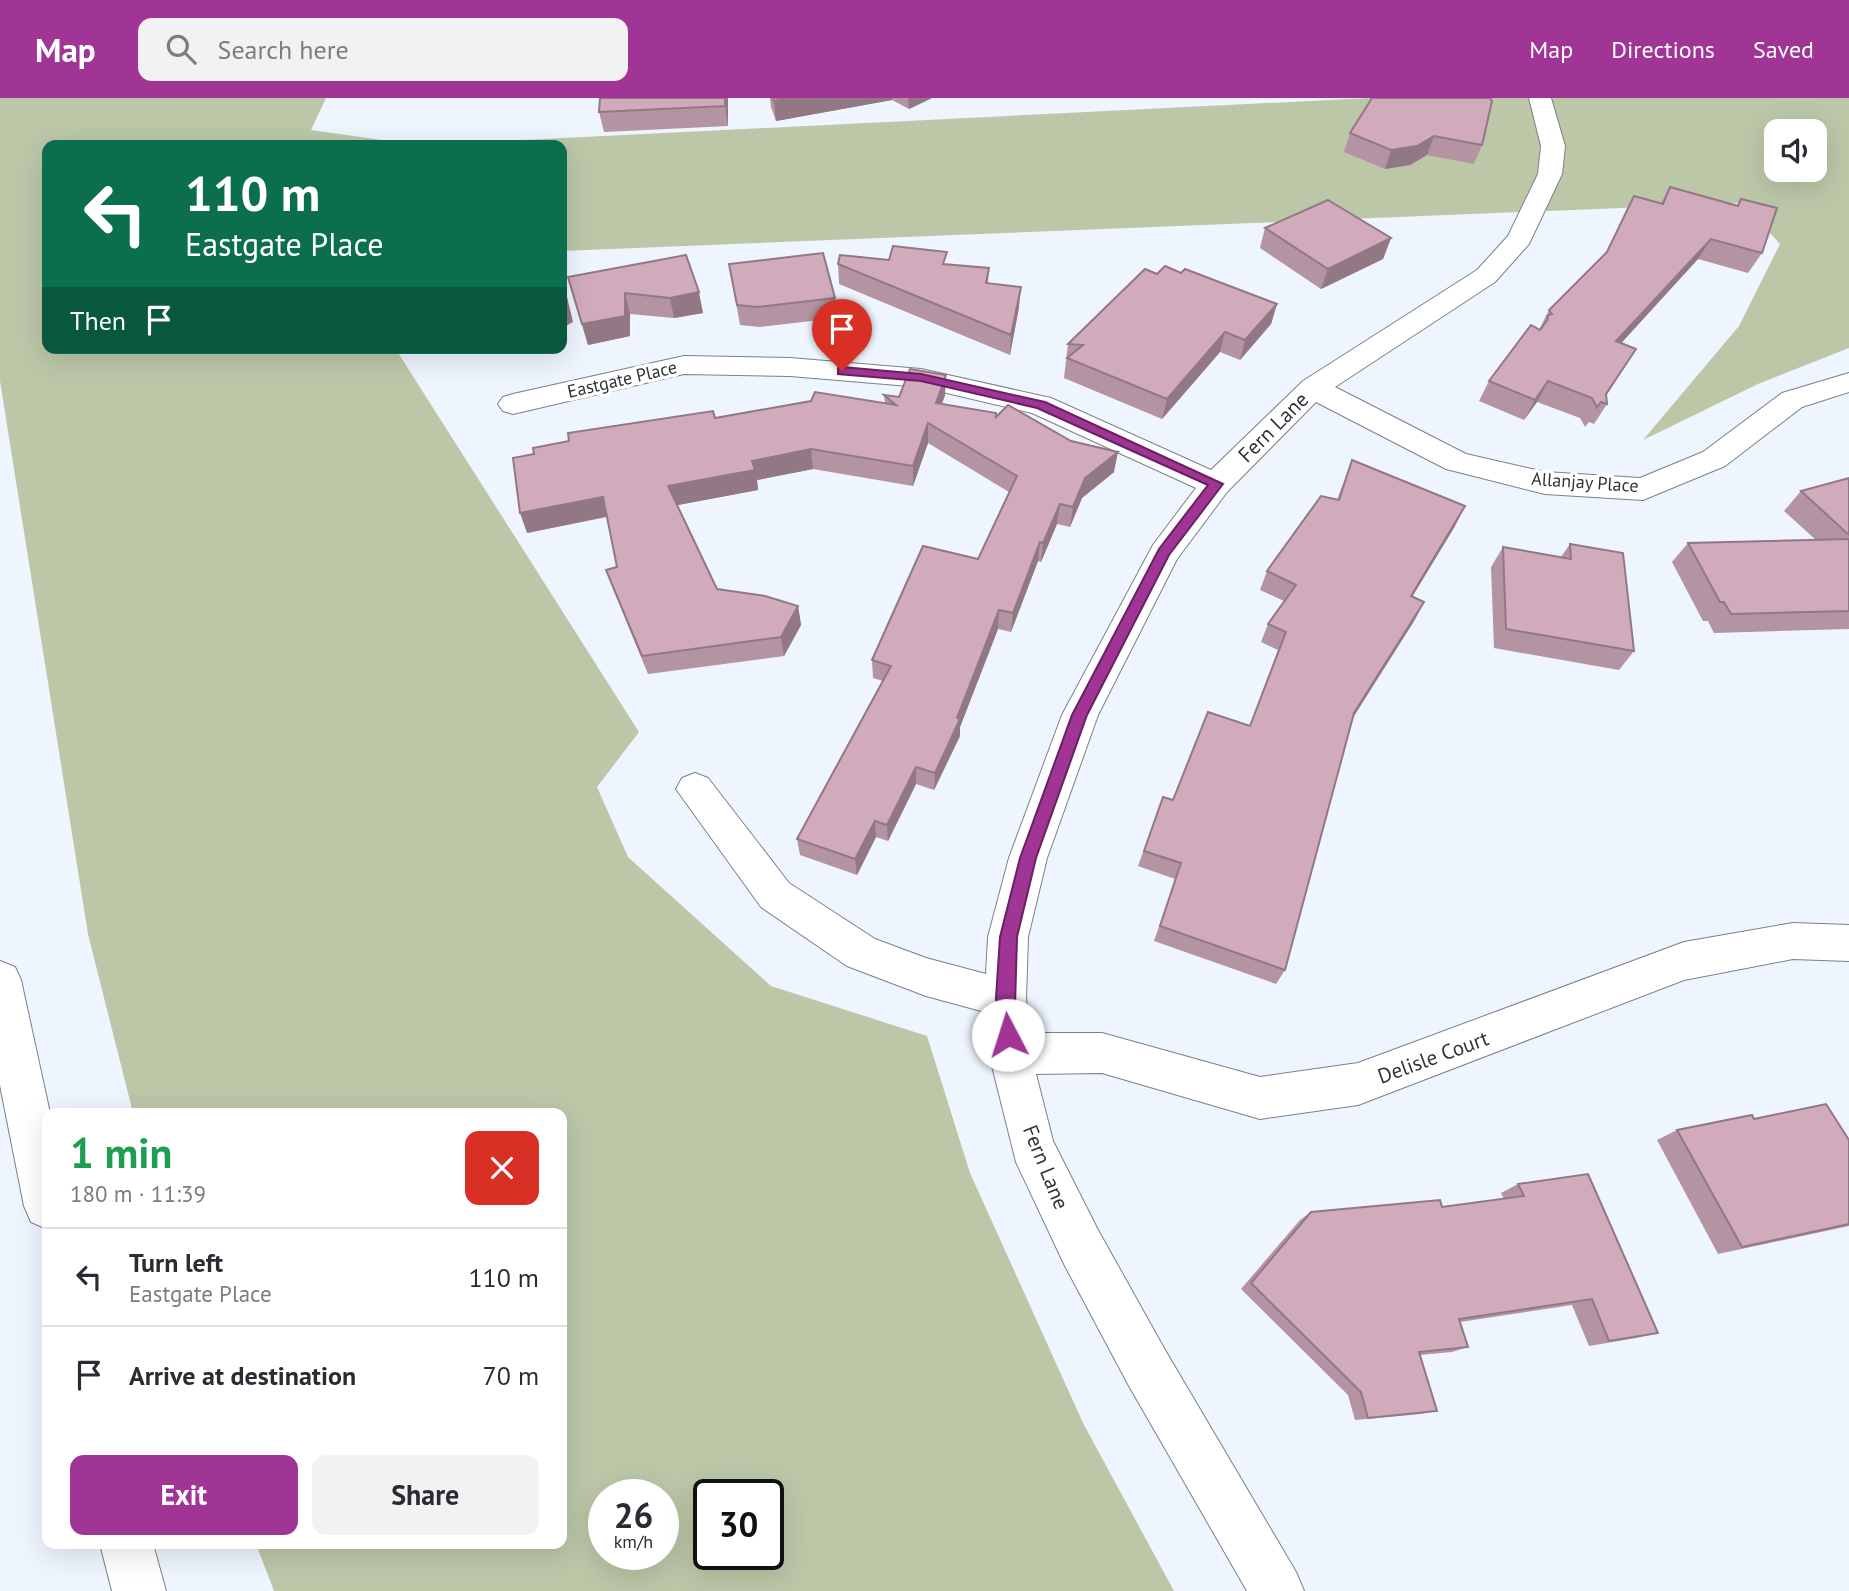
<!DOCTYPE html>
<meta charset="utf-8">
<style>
body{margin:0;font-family:"PT Sans",sans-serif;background:#f2f2f3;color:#2b2b33;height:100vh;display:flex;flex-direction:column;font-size:26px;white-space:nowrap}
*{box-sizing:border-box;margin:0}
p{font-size:23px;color:#7c7c81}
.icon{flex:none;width:38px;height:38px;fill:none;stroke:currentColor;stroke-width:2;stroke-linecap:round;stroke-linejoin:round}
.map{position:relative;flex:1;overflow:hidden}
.details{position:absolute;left:42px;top:1010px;width:525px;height:441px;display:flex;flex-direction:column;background:#fff;border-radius:14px;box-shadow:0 7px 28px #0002}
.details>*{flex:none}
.guide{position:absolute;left:42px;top:42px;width:525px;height:214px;border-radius:14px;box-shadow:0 7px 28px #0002;background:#0b6e4f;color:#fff;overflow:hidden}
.tools{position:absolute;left:1764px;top:21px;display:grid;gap:14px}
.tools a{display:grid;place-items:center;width:63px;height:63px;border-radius:14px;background:#fff;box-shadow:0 7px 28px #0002;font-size:35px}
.speed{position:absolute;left:588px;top:1381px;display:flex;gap:14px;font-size:35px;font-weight:700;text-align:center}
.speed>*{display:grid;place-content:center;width:91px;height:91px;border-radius:50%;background:#fff;box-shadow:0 7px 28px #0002;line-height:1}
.speed small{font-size:18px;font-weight:400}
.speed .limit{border:4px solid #111;border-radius:10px;background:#fff;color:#111}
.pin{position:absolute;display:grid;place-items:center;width:60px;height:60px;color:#fff;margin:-72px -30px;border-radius:50% 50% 50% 0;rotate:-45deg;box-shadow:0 0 7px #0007}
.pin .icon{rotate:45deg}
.me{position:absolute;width:77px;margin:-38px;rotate:355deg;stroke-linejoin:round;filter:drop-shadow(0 0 5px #0008)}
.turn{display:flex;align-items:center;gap:24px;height:147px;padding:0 28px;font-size:32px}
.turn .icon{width:91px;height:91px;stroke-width:2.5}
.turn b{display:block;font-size:49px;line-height:60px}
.then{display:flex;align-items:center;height:66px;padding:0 28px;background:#0003;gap:14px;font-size:26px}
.round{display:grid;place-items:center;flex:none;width:74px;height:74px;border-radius:14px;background:#f2f2f3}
.headline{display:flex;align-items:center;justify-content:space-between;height:119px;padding:0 28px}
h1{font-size:42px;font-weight:600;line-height:52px;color:#1e9e55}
.primary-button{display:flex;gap:14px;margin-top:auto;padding:14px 28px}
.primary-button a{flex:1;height:80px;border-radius:14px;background:#a03596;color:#fff;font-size:28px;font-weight:600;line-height:80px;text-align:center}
.primary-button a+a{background:#f2f2f3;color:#2b2b33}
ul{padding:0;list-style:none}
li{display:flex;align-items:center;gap:21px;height:98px;padding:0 28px;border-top:2px solid #e1e1e2}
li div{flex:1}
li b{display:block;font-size:26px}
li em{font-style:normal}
header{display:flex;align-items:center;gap:42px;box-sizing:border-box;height:98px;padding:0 35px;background:#a03596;color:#fff}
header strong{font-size:33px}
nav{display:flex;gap:38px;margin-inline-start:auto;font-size:24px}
.search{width:490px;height:63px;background:#f2f2f3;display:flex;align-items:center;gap:18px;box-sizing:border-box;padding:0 24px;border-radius:14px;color:#7c7c81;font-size:26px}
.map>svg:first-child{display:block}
</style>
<header>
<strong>Map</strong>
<div class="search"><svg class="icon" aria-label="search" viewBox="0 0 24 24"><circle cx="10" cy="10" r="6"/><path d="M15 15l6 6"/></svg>Search here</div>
<nav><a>Map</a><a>Directions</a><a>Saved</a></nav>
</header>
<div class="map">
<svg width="1849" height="1493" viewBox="0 0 1849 1493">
<rect width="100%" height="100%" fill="#eef5fe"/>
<g fill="#bcc7a8" fill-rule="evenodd">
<path d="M 0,0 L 326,0 L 311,32 L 417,47 L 47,47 L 47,250 L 395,250 L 639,634 L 597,689 L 628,759 L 771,888 L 927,938 L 970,1075 L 1083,1325 L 1174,1493 L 274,1493 L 256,1446 L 562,1446 L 562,1015 L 133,1015 L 88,836 L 0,283 ZM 604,1396 L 663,1396 L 663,1456 L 604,1456 ZM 709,1396 L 768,1396 L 768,1456 L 709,1456 Z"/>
<path d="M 1369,0 L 1849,0 L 1849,250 L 1758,286 L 1643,342 L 1739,228 L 1780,146 L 1743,105 L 562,153 L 562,47 L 424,47 ZM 1776,33 L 1815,33 L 1815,72 L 1776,72 Z"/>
</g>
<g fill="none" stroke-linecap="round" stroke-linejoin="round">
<defs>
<polygon id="street" points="1529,0 1551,0 1565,48 1562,76 1529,146 1495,184 1335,289 1466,356 1545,374 1640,380 1703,354 1782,295 1849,275 1849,294 1802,309 1725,368 1643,402 1545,396 1446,371 1316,304 1227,394 1177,461 1098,617 1047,760 1028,839 1026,900 1029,935 1102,935 1260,979 1358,965 1684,844 1793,825 1849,827 1849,863 1793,861 1684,882 1358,1007 1260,1021 1102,975 1036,976 1053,1043 1098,1132 1165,1252 1296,1474 1304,1493 1247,1493 1129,1288 1064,1166 1016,1064 989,956 985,914 926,898 847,868 761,809 676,691 682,680 695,675 708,680 789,785 875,841 926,860 986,876 988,839 1009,760 1062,617 1153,447 1196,390 1032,315 921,289 790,278 684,276 513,316 503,313 498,306 503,299 513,296 684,258 790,260 921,271 1051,300 1211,372 1303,283 1477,172 1508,138 1538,76 1541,48"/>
<g id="highway">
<polygon points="0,863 15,869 21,882 50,1015 47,1015 47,1131 31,1124 24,1108 0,987"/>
<polygon points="100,1446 153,1446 166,1493 112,1493"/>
</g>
</defs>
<use href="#street" stroke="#7b8189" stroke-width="2"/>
<use href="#highway" stroke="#7b8189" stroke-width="2"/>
<use href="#street" fill="#fff" fill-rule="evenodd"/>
<use href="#highway" fill="#fff" fill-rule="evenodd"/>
</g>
<g fill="#b493a2">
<polygon points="770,0 932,0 909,11 892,2 776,23 771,9"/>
<polygon points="1372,0 1482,47 1474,66 1427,57 1410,67 1385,71 1344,54 1350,35"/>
<polygon points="728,2 728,28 604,34 599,14"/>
<polygon points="1670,89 1737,107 1741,101 1762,155 1748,175 1698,161 1621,245 1636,251 1606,298 1607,306 1594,326 1589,324 1585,329 1580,320 1537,304 1524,322 1479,303 1489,283 1539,232 1549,212 1605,156 1634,98 1661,105"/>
<polygon points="1265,130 1391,140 1383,161 1321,191 1260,150"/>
<polygon points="686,157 703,215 674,220 630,216 630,238 588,247 568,179"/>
<polygon points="889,162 989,170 988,186 1019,209 1010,257 839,186 838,166"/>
<polygon points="729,166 835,200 837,220 760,229 740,227"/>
<polygon points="1181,175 1277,206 1271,226 1240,262 1220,254 1162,321 1064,280 1068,246 1157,176"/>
<polygon points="884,297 899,299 945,297 942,306 996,319 1114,374 1082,400 1070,429 1057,426 1041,464 1038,463 1011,534 998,531 960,629 960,638 934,692 916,686 888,743 876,739 857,777 800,757 797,741 883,583 873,580 872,562 978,461 1009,394 928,345 913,388 813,371 757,382 758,392 677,407 717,491 798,508 801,527 784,558 648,576 613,491 606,472 617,469 607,419 527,435 715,320 885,305"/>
<polygon points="1352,362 1455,428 1412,499 1424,504 1414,523 1353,620 1285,872 1276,886 1154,843 1175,781 1138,768 1163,699 1173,702 1250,627 1278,552 1261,544 1268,526 1284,503 1260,492 1267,473 1337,402"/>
<polygon points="1849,380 1849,531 1714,535 1708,523 1703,523 1672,464 1688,445 1816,442 1784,413 1801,393"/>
<polygon points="1570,446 1634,553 1619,572 1494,550 1491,469 1503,449 1561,459"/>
<polygon points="1754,1021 1849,1042 1849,1128 1718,1156 1657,1042 1677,1032"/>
<polygon points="1518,1086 1658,1235 1636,1240 1589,1248 1572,1207 1460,1224 1468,1249 1452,1254 1420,1257 1437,1313 1421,1316 1355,1322 1348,1297 1241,1191 1300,1122 1311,1114 1442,1109 1504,1101 1501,1095"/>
</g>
<g fill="#927884">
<polygon points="725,0 728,0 728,28 725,8"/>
<polygon points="792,0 892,0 892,2 776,23 774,3"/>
<polygon points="908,0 932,0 909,11"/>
<polygon points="1434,38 1427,57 1410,67 1385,71 1391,52"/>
<polygon points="1391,140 1383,161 1321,191 1328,171"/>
<polygon points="1711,141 1698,161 1604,264 1616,243"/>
<polygon points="562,178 573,224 562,230"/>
<polygon points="1021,189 1019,209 1010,257 1011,237"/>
<polygon points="699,194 703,215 674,220 670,200"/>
<polygon points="625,195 630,216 630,238 588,247 582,226"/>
<polygon points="1277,206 1271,226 1240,262 1245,242"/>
<polygon points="1225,234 1220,254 1162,321 1167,301"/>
<polygon points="946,277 945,297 935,325 936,305"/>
<polygon points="1548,283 1537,304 1524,322 1535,302"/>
<polygon points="928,325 928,345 913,388 913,368"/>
<polygon points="811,351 813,371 757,382 758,392 673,408 668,388 752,363"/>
<polygon points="1118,354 1114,374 1082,400 1070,429 1073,409 1085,380"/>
<polygon points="603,399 609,418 527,435 520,415"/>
<polygon points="1060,406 1057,426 1041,464 1043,445"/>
<polygon points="1465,408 1455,428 1401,517 1411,498"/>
<polygon points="1040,444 1038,463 1011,534 1013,515"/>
<polygon points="1424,504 1414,523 1344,633 1354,615"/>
<polygon points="798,508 801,527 784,558 781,539"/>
<polygon points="999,512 998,531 960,629 960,638 934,692 935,675"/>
<polygon points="916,669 916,686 888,743 887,727"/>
<polygon points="875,723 876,739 857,777 855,761"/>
</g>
<g fill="#d1abbc" stroke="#927884" stroke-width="2">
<polygon points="600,0 725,0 725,8 599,14"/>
<polygon points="773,0 792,0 774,3"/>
<polygon points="1372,0 1490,0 1492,3 1482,47 1434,38 1417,48 1391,52 1350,35"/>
<polygon points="1670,89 1738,108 1741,101 1777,110 1762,155 1711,141 1616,243 1636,251 1606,296 1607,306 1601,304 1597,309 1592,300 1548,283 1535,302 1489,283 1531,227 1540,232 1548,221 1547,218 1552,216 1549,212 1607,154 1634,98 1663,106"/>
<polygon points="1328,102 1391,140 1328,171 1265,130"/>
<polygon points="893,148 947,154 943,166 989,170 986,185 1021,189 1011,237 838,166 840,157 889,162"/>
<polygon points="823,155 835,200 757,209 737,207 729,166"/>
<polygon points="686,157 699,194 670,200 625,195 625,218 582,226 568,179"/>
<polygon points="1165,168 1181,175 1185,171 1277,206 1245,242 1225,234 1167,301 1067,260 1083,247 1068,246 1145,171 1157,176"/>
<polygon points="562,183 567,204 562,206"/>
<polygon points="910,271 946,277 936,305 996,315 996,319 1008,307 1071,343 1118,354 1085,380 1073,409 1060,406 1043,445 1040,444 1013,515 999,512 957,620 960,621 935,675 916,669 887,727 875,723 855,761 797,741 891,568 872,562 923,448 978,461 1017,378 928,325 913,368 811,351 752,363 755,372 668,388 717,491 765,498 798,508 781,539 642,558 606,472 617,469 603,399 520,415 513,360 534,356 533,350 569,343 568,335 713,313 715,320 811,303 815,294 896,307 884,297 899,299"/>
<polygon points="1352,362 1465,408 1411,498 1424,504 1354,615 1285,872 1160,828 1181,765 1144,753 1163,699 1173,702 1208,614 1250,628 1286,534 1268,526 1296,487 1267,473 1321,398 1339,402"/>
<polygon points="1849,380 1849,437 1801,393"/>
<polygon points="1849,441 1849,513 1731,516 1724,504 1720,504 1688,445"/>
<polygon points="1570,446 1623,455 1634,553 1506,531 1503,449 1571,461"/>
<polygon points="1826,1006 1849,1042 1849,1126 1742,1149 1677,1032 1752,1017 1754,1021"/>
<polygon points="1588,1076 1658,1235 1609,1243 1592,1201 1459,1221 1468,1249 1419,1254 1437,1313 1368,1320 1361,1294 1251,1185 1311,1114 1440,1102 1442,1109 1524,1098 1518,1086"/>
</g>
<polygon fill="#a03596" stroke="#682262" stroke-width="2" points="842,269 921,276 1045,304 1223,386 1169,457 1087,617 1036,760 1017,839 1014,943 1008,946 1002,943 996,900 1000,839 1020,760 1072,617 1159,451 1208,387 1037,310 921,283 838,276 838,270"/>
<g text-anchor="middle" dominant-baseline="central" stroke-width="7" stroke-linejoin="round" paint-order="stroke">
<g font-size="18" fill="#313437" stroke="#fff">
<text transform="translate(622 281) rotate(-13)">Eastgate Place</text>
<text transform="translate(1585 384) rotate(4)">Allanjay Place</text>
</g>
<g font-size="21" fill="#313437" stroke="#fff">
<text transform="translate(1273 329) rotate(-45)">Fern Lane</text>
<text transform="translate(1433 959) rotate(-20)">Delisle Court</text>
<text transform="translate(1046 1069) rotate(68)">Fern Lane</text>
</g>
</g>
</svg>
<div class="tools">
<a><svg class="icon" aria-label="sound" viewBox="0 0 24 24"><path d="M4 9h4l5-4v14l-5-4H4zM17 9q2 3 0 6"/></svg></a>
</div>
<div class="speed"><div>26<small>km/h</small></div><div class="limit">30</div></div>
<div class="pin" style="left:842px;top:273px;background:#d93025"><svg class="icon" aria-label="arrive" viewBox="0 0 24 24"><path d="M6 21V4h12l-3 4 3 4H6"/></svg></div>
<svg class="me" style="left:1008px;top:937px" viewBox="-20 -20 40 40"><circle r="19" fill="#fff"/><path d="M0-13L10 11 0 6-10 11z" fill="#a03596"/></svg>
<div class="guide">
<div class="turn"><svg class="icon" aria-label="left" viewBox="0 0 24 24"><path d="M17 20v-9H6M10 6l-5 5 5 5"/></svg><div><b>110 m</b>Eastgate Place</div></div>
<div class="then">Then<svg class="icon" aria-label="arrive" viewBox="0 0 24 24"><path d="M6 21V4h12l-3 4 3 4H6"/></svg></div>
</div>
<section class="details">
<div class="headline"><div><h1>1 min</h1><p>180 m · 11:39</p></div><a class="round" style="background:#d93025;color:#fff"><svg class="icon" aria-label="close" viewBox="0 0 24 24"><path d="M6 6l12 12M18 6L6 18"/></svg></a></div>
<ul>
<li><svg class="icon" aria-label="left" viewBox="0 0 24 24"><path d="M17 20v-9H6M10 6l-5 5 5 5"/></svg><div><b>Turn left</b><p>Eastgate Place</p></div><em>110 m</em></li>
<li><svg class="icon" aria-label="arrive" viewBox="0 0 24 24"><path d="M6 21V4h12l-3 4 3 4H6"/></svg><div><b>Arrive at destination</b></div><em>70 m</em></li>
</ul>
<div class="primary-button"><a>Exit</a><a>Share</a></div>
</section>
</div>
